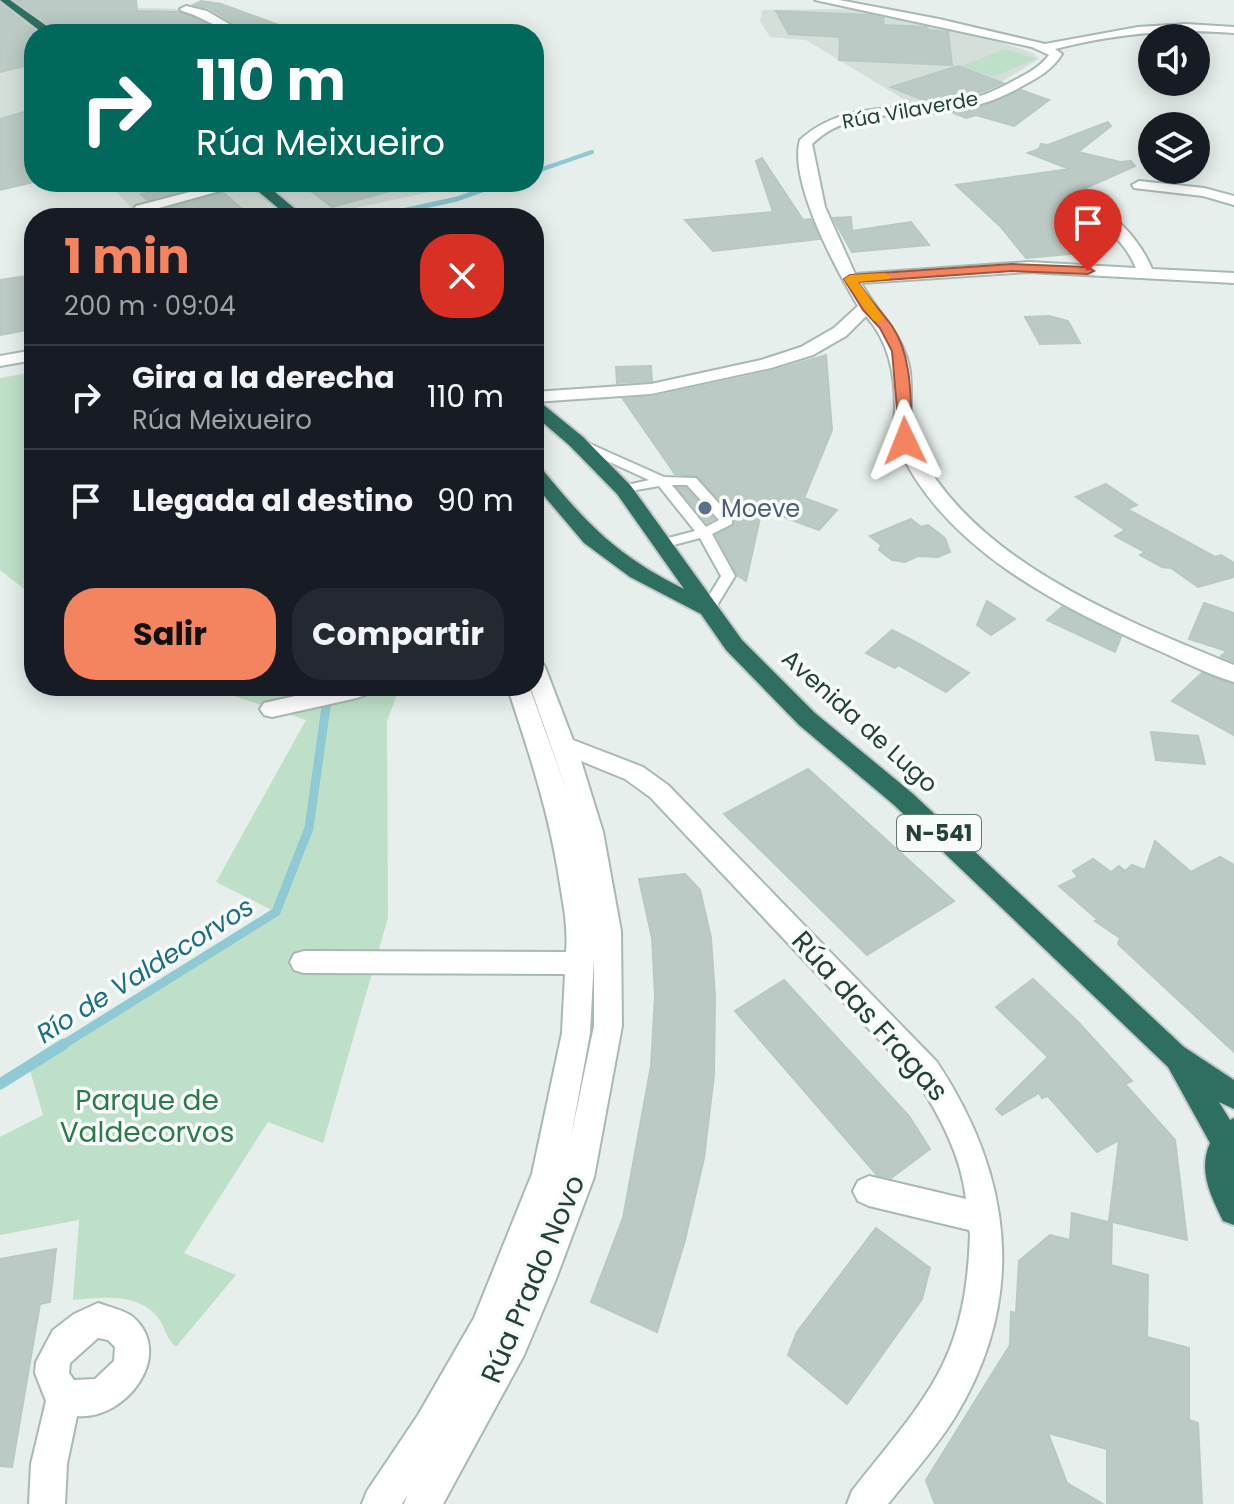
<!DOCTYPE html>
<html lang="es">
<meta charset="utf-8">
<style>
body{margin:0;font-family:Poppins,sans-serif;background:#242831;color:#f1f3f6;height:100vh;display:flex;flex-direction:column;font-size:30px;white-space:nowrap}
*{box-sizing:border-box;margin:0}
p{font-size:26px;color:#9ea1a6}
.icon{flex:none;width:44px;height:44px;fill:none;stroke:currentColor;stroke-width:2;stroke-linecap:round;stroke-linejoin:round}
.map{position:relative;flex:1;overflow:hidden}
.drawer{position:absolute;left:24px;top:208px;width:520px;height:488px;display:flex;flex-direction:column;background:#171b24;border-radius:32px;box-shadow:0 4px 20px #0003}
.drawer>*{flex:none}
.hud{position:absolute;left:24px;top:24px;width:520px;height:168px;border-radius:32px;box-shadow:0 4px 20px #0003;background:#00695c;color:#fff;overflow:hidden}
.controls{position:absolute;left:1138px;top:24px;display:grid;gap:16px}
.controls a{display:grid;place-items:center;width:72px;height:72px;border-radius:50%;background:#171b24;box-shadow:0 4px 20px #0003;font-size:40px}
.pin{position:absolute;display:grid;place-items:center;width:68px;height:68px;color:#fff;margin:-82px -34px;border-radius:50% 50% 50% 0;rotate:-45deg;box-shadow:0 0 8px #0007}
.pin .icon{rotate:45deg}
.me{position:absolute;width:88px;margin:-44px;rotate:358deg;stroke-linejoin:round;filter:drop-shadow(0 0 6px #0008)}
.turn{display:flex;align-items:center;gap:28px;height:168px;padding:0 40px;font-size:36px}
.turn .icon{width:104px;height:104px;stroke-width:2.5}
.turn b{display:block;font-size:56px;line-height:68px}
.round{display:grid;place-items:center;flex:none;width:84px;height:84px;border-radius:32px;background:#242831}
.headline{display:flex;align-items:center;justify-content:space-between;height:136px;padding:0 40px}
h1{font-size:48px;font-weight:700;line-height:60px;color:#f4845f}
.primary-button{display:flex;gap:16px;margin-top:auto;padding:16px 40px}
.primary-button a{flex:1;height:92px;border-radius:32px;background:#f4845f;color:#111;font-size:32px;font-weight:700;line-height:92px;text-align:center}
.primary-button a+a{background:#242831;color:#f1f3f6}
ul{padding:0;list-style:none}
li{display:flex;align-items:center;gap:24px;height:104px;padding:0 40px;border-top:2px solid #363941}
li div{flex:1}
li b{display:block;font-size:30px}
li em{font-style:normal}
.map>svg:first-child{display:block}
</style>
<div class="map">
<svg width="1234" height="1504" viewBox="0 0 1234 1504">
<rect width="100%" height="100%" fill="#e6efeb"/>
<g fill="#d4dfda">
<polygon points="3,0 70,0 110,7 186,9 240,34 34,34 34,142 0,120 0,1"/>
<polygon points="845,9 883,11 982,36 1033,53 1039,59 990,89 960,101 915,106 806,40 770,37 760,21 762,10"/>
<polygon points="108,182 476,182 309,218 299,218 283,206 241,218 102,218 132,209"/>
</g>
<g fill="#bfe0c8">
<polygon points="1005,49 1036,59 993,77 962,66"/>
<polygon points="34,372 34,597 0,570 0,378"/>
<path d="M 204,686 L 400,686 L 387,721 L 388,918 L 323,1143 L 268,1122 L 184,1253 L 236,1275 L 176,1347 C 165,1338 165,1324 155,1314 C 133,1292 100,1298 73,1300 L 79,1220 L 0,1235 L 0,1137 L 43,1115 L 29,1067 L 275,912 L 216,882 L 306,720 Z"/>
</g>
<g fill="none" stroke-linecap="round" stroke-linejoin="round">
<polyline stroke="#8ec9d4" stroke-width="4" points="534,172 592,152"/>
<polyline stroke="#8ec9d4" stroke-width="5" points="370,218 457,199 505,182"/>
<polyline stroke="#8ec9d4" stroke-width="9" points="61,1046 276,912 309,828 329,686"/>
<polyline stroke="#8ec9d4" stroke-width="11" points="0,1084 64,1044"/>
</g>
<g fill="#bbcac4" stroke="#b8c9c2" stroke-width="2">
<polygon points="15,0 136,0 137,11 179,12 228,34 195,34 193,27 163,34 61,34"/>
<polygon points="201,1 221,4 284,27 248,32 209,8 193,5"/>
<polygon points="0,4 39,34 34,34 34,64 0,72"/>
<polygon points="776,11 871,15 883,18 884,25 926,27 929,30 948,32 952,65 839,60 840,37 789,34"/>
<polygon points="958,66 1003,83 971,96 928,102 891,87"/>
<polygon points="1021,90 1049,100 1014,126 976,115 966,118 954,113 985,106"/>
<polygon points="34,109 34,130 27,138 34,144 34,182 0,190 0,119"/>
<polygon points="1108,122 1111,126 1078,152 1120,162 1131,161 1135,166 1063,198 1085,216 1062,221 1092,252 1026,258 1001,227 956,185 1070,169 1028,153 1039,149 1041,144 1048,145"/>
<polygon points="762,158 803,220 811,219 820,239 713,251 685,220 773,212 756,161"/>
<polygon points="190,182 213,183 147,200 141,194"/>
<polygon points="299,182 397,182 398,189 332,207"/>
<polygon points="224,193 241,208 203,218 167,218 159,211"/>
<polygon points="851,217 852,231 911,222 929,245 852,252 833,218"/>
<polygon points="34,275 33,329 0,335 0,280"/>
<polygon points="1049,316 1068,321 1080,343 1040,344 1025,317"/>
<polygon points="826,355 832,430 804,498 837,510 819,530 762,509 746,581 738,576 716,535 733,527 734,516 698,476 675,474 623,399 652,397 772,371"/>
<polygon points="651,366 652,381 617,383 616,367"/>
<polygon points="1106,484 1137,505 1127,509 1215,557 1221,555 1234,563 1234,577 1198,587 1171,568 1162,567 1140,555 1145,552 1115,536 1125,530 1076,497"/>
<polygon points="678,488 686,488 714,519 707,523"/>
<polygon points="911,519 921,527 928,525 945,538 950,552 938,557 918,556 905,562 892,560 879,550 881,545 870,536"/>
<polygon points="987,601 1015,619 991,635 977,625"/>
<polygon points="1204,603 1234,613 1234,662 1221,656 1227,651 1189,639"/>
<polygon points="1062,607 1121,637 1115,652 1047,620"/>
<polygon points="892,630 921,645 969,673 946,692 898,665 895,668 866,653"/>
<polygon points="1202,673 1234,685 1234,735 1172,701"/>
<polygon points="1151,732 1198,736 1205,764 1156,760"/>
<polygon points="808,769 954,901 867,955 724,814"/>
<polygon points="1155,841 1191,872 1220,857 1234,865 1234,1052 1118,944 1120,938 1095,921 1098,920 1059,886 1078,877 1073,871 1093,859 1111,872 1119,866 1125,871 1132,865 1145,870"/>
<polygon points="685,874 700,890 711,938 715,996 714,1075 704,1158 685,1240 657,1332 591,1302 623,1218 651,1066 655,996 652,938 639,879"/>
<polygon points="1033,979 1078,1022 1132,1081 1125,1084 1175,1140 1187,1240 1109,1221 1119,1140 1097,1152 1048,1096 1042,1098 1039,1093 1002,1115 996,1109 1048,1057 996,1007"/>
<polygon points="784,980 909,1116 930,1149 891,1178 877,1175 735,1011"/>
<polygon points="1072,1213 1112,1223 1111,1265 1148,1275 1147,1337 1189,1348 1189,1420 1198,1423 1202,1504 1107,1504 1107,1449 1048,1433 1067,1483 1103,1504 935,1504 926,1480 1010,1345 1011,1312 1016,1313 1019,1261 1050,1235 1070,1240"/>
<polygon points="876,1228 930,1268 922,1299 847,1404 788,1355 797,1332"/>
<polygon points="56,1249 50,1302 40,1304 12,1467 0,1466 0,1259"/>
</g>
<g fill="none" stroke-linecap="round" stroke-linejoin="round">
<defs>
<g id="lane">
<polygon points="34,133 34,141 30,138"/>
<path d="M 579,439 L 664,477 L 696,478 L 732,518 L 732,524 L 712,534 L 735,576 L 713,612 L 703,612 L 701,609 L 721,576 L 700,538 L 662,548 L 655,544 L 657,541 L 695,531 L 659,486 L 619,493 L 619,487 L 649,480 L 575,446 L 575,440 ZM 672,485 L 687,485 L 719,520 L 706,527 Z"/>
</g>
<g id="street">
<path d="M 815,0 L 839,0 L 939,19 L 1045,44 L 1138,27 L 1186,24 L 1234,27 L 1234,33 C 1173,28 1114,34 1055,49 L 1062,54 C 1053,69 1039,77 1024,85 C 999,100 970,109 941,112 C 895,117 848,109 812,144 L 825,207 L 855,274 L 1029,262 L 1136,268 C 1123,237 1099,222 1073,205 L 1071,202 L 1078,198 C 1111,208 1139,238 1152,269 L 1234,273 L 1234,283 L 1029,272 L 861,283 C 877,312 902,333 909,366 C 914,389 907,425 916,445 C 970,560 1123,620 1234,665 L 1234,682 C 1207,674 1181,660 1155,649 C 1058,606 941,547 897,444 C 892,432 895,419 895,407 C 895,374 889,342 866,316 L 846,336 L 813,355 L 771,368 L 651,394 L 534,402 L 534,392 L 651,384 L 761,360 L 801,347 L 834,328 L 858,306 C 837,271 788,181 800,140 C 845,99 902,112 957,102 C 977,99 997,90 1015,80 C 1027,74 1040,67 1049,55 L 1032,47 Z"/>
<path d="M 186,6 L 207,11 L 246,34 C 223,34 205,17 182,11 L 180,9 Z"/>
<polygon points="1139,181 1204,188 1234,196 1234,205 1203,196 1134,188 1132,185"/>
<polygon points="228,182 252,182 141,213 134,209 136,206"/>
<polygon points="34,350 34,360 0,366 0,356"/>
<path d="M 534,660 L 542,662 L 545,667 L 573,740 L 643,767 L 668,785 L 937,1062 C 1012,1175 1028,1297 955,1417 C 936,1448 911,1475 888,1504 L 847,1504 L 852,1491 C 927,1396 966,1362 970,1234 L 969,1230 L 869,1206 L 858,1201 L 853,1191 L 858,1181 L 869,1176 L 966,1199 C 961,1155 940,1117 917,1080 L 650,797 L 625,779 L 581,761 L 603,832 L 621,931 L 622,1026 L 594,1177 L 556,1279 L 524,1355 L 443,1504 L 404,1504 L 407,1496 L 402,1504 L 362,1504 L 367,1491 L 418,1415 L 474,1318 L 532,1174 L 562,1033 L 565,974 L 304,973 L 294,970 L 290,962 L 294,954 L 304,951 L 566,952 C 568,929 564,907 560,884 C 550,815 529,752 507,686 L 529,686 L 569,797 L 530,686 L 534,686 ZM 594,958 L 594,1026 L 571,1137 L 590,1033 Z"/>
<polygon points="340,686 366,686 368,690 365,695 357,698 272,717 264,715 260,709 264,703"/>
<path d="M 98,1303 C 109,1307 124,1310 133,1317 C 176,1355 125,1421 77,1416 L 67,1464 L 65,1504 L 29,1504 L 31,1464 L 46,1401 L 35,1373 L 36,1362 L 53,1330 L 74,1314 ZM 98,1338 L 108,1340 L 115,1347 L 114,1361 L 95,1379 L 74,1380 L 69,1373 L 70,1363 Z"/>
</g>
<g id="highway">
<polygon points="0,0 10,0 58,34 44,34"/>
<polygon points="247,182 263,182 306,218 290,218"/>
<path d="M 534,401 L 540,402 L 583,437 L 631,486 L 742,640 L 815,713 L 912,793 L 1184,1047 L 1234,1080 L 1234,1109 L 1219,1102 L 1230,1120 L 1234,1118 L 1234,1225 L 1223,1221 C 1210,1195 1198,1170 1210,1143 L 1168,1067 L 894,805 L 799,725 L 726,650 L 701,614 L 630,577 L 584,543 L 534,484 L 534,466 L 541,468 C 588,525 616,555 684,589 L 617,494 L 569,445 L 534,415 Z"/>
</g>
</defs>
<use href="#lane" stroke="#a8b8b2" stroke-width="4"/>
<use href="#street" stroke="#a8b8b2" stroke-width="4"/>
<use href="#highway" stroke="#c2cac8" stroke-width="4"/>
<use href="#lane" fill="#fff" fill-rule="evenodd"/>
<use href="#street" fill="#fff" fill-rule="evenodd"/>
<use href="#highway" fill="#2f6f62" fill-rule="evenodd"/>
</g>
<path fill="#f4845f" stroke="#9f563e" stroke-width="2" d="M 1012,264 L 1088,267 L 1094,271 L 1088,274 L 1012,271 L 858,282 C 868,298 881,311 892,326 C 914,359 910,403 912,441 L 910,444 L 900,444 L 892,351 L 880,328 L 863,310 L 844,279 L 850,275 Z"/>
<polygon fill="#f59e0b" points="885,273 891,277 889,279 858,282 884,318 878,322 873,320 844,279 850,275"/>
<circle fill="#5c6f8a" stroke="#f7fbf9" stroke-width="3" cx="705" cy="508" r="8"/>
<g text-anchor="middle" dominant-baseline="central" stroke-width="7" stroke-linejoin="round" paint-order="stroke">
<g font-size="20" fill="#24423a" stroke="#f7fbf9">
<text transform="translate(910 110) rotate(-10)">Rúa Vilaverde</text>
</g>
<rect fill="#f7fbf9" stroke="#637a73" stroke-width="2" x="897" y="815" width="84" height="36" rx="6"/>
<g font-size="22" font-weight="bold" fill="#24423a">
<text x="939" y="833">N-541</text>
</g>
<g font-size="24" fill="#4e5e75" stroke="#f7fbf9" text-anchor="start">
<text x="721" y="508">Moeve</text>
</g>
<g font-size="24" fill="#24423a" stroke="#f7fbf9">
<text transform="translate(860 721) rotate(42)">Avenida de Lugo</text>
</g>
<g font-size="26" font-style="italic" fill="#1c6f80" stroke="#f7fbf9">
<text transform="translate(145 970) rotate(-32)">Río de Valdecorvos</text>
</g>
<g font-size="28" fill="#24423a" stroke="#f7fbf9">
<text transform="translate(870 1016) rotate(48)">Rúa das Fragas</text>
<text transform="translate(533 1279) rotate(-67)">Rúa Prado Novo</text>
</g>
<g font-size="28" fill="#2d7a4b" stroke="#f7fbf9">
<text x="147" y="1100">Parque de<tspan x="147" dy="32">Valdecorvos</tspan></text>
</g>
</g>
</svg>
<div class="controls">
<a><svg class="icon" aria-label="sound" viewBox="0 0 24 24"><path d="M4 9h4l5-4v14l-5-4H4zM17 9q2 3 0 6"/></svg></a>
<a><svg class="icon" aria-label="layers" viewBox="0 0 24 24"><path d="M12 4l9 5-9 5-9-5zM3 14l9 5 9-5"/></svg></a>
</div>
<div class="pin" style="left:1088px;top:271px;background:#d93025"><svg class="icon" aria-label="arrive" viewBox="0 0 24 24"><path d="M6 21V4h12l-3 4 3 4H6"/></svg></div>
<svg class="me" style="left:905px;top:441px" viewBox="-20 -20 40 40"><path d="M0-17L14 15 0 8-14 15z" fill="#f4845f" stroke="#fff" stroke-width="4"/></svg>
<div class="hud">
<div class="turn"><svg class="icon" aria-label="right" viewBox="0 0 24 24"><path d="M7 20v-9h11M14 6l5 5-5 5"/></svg><div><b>110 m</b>Rúa Meixueiro</div></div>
</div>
<section class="drawer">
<div class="headline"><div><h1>1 min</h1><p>200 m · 09:04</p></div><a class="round" style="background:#d93025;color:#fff"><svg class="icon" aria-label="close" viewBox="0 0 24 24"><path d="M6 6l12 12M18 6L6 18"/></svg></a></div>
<ul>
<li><svg class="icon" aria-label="right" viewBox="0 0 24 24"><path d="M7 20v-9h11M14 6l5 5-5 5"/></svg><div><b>Gira a la derecha</b><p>Rúa Meixueiro</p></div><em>110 m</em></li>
<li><svg class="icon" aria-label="arrive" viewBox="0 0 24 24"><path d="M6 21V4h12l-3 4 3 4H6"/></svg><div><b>Llegada al destino</b></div><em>90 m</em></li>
</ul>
<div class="primary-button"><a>Salir</a><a>Compartir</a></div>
</section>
</div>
